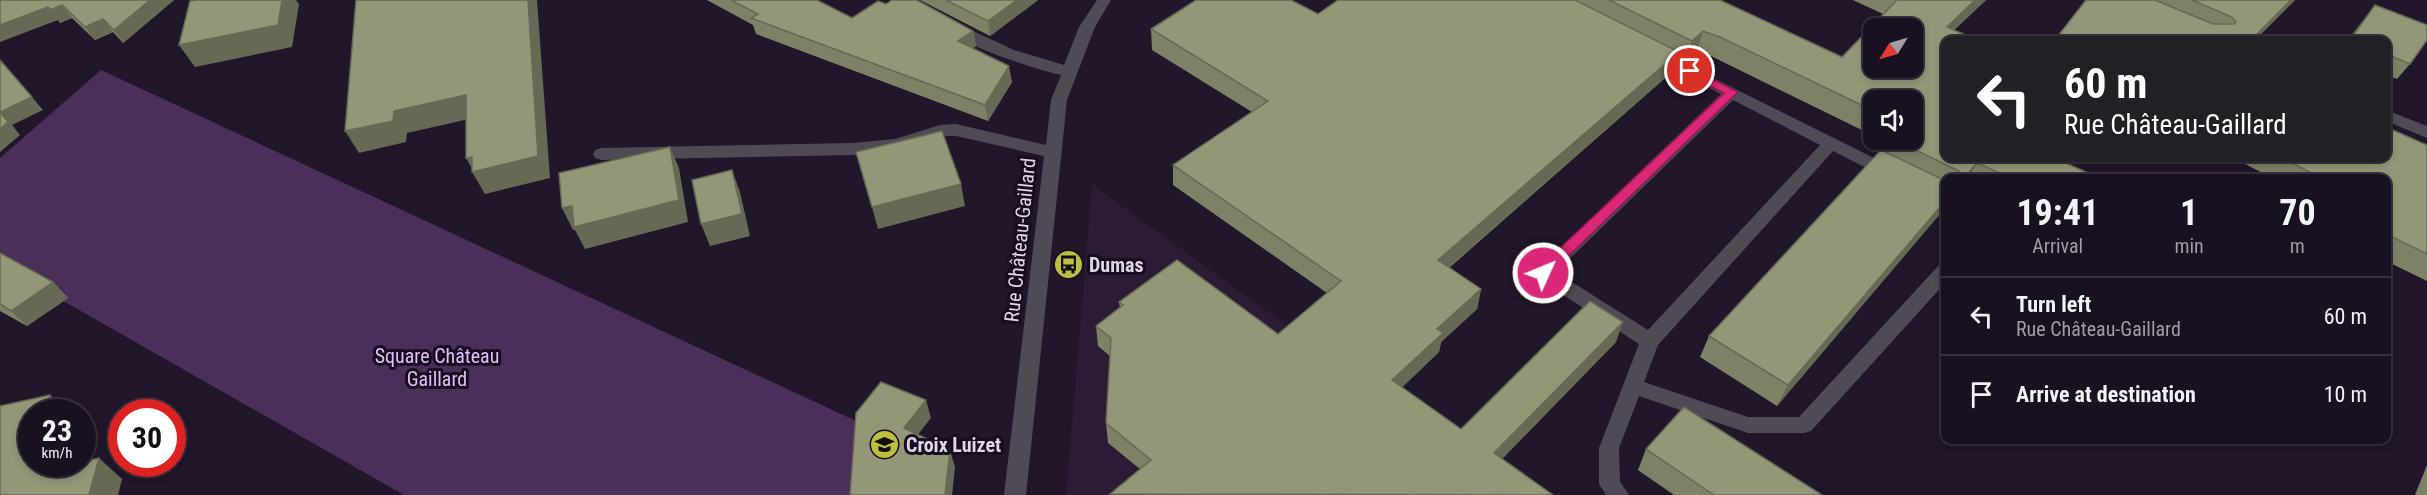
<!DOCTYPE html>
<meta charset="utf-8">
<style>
body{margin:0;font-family:"Roboto Condensed",sans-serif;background:#261e2d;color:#f1f3f6;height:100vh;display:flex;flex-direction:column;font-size:22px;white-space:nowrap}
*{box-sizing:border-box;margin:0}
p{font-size:20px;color:#9f9da5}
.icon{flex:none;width:33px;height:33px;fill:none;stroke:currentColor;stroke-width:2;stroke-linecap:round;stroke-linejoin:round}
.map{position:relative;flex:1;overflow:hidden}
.drawer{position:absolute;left:1941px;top:174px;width:450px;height:270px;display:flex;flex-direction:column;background:#191020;border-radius:12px;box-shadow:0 3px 9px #0003,0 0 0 2px #37303e}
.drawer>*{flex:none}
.hud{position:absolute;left:1941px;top:36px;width:450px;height:126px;border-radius:12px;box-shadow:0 3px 9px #0003,0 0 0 2px #37303e;background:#202124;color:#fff;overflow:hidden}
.needle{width:39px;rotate:233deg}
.buttons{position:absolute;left:1863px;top:18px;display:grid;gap:12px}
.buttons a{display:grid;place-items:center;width:60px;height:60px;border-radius:12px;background:#191020;box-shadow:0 3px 9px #0003,0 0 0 2px #37303e;font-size:30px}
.speed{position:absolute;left:18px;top:399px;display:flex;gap:12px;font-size:30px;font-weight:700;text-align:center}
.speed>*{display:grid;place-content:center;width:78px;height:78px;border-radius:50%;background:#191020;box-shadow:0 3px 9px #0003,0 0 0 2px #37303e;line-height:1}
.speed small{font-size:15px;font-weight:400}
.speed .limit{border:9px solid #d22;background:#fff;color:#111}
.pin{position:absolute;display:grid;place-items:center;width:51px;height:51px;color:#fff;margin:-26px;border:3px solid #fff;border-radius:50%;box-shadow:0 2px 6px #0007}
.me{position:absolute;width:66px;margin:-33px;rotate:46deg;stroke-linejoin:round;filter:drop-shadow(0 0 4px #0008)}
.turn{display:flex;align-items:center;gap:21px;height:126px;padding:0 24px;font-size:27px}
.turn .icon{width:78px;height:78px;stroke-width:2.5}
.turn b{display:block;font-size:42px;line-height:51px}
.eta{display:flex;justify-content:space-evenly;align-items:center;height:102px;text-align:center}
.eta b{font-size:36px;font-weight:700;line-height:42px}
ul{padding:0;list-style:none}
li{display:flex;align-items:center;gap:18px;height:78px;padding:0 24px;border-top:2px solid #37303e}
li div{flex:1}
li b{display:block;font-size:22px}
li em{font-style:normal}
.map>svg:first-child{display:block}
</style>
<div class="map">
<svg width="2427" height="495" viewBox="0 0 2427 495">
<rect width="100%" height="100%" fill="#21162a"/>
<polygon fill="#2b1b35" points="1092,184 1520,495 1066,495"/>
<polygon fill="#492f5a" points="101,70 955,467 952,495 404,495 0,265 0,158"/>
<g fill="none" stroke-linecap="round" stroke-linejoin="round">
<g fill="#504a54" fill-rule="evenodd">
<path d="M 1097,0 L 1111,0 L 1095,27 L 1067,100 L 1026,495 L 1004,495 L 1044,156 L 956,136 L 941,136 L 896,151 L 853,155 L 601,160 L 595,158 L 593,154 L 595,150 L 601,148 L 853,143 L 895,139 L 940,125 L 956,124 L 1046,145 L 1051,100 L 1061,75 C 1037,70 959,45 945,27 L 953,22 L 958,24 L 1014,50 L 1064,65 L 1079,27 Z"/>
<path d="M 1653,48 L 1896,169 L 1899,173 L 1896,177 L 1884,177 L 1833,151 L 1658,345 L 1644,382 L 1748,417 L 1799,417 L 1940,264 L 1946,262 L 1946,282 L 1811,431 L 1804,433 L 1748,433 L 1639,396 L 1619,448 L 1620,482 L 1629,495 L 1606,495 L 1599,484 L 1599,448 L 1639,344 L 1537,278 L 1534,273 L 1721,94 L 1648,56 L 1645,53 L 1648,50 ZM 1733,100 L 1820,145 L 1648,330 L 1556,272 Z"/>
<polygon points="2386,110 2427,126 2427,138 2386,121"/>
</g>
</g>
<g fill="#7f8167">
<polygon points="0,0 174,0 123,43 113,32 95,40 72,18 60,23 58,20"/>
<polygon points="707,0 817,0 852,18 886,4 973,31 976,46 972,49 1012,82 988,121 756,34 753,25"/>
<polygon points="920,0 1038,0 990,36"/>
<polygon points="1338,0 1720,0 1842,57 1883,14 1853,0 1986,0 1954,30 1946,158 2095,178 1946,178 1946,206 1944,209 1777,406 1700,357 1709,336 1885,152 1889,144 1880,140 1912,140 1912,100 1874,100 1874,136 1713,57 1697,51 1685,61 1678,57 1672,72 1449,268 1481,289 1477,309 1441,342 1439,352 1402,387 1461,429 1616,342 1502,459 1140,469 1108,443 1106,423 1110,356 1098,346 1096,326 1120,308 1119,302 1278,334 1327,293 1173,185 1173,165 1252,112 1152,50 1151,29 1318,14"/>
<polygon points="2086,0 2295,0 2255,40 2054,40"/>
<polygon points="2375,5 2410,64 2397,79 2386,75 2386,40 2348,40"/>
<polygon points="2427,145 2427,281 2386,261 2386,178 2272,178 2234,158 2386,158"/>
<polygon points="2216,158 2233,158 2228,163"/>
<polygon points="0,253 53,282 68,298 27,326 0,311"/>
<polygon points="1646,449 1822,495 1674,495 1638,470"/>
<polygon points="2427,465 2427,495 2415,495"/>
</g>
<g fill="#686954">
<polygon points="150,0 174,0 123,43 114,30"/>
<polygon points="282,0 296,0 299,4 292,47 195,67 179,45"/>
<polygon points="528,0 537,0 550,178 485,194 472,172 474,172 466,158"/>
<polygon points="1017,0 1038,0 990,36 988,21"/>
<polygon points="1975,0 1986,0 1936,47 1947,27"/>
<polygon points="2291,0 2295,0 2255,40 2251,40"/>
<polygon points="62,5 72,18 60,23 58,20 0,42 0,25 48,7"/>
<polygon points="103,19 113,32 95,40 85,27"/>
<polygon points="973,31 976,46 961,57 958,41"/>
<polygon points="1703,31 1697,51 1685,61 1692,41"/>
<polygon points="1679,52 1672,72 1434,280 1438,260"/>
<polygon points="1009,66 1012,82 988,121 985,105"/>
<polygon points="466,95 478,117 407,133 406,142 359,153 345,131 394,111"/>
<polygon points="32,97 43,110 12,125 20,135 0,152 0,112"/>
<polygon points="670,147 679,168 688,222 585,249 575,230 573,230 562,208 572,206"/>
<polygon points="1977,163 1968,178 1964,178"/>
<polygon points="732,170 740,192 750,236 710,246 701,224"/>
<polygon points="961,184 965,206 878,229 872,207"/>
<polygon points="1946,200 1946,206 1944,209 1777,406 1788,385"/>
<polygon points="53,282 68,298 27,326 11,311"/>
<polygon points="1481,289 1477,309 1441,342 1439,352 1389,400 1392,380 1437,329"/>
<polygon points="1623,322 1616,342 1489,472 1494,453"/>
<polygon points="50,395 69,412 45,412"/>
<polygon points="926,400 931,418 909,446 904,428"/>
<polygon points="950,450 955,467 952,495 945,495"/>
<polygon points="99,458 122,479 118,495 89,495"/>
<polygon points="39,464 69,464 61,494 37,473"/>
</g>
<g fill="#949678" stroke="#686954" stroke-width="1.5" fill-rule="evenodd">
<polygon points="0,0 150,0 114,30 103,19 85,27 62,5 50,10 48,7 0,25"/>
<polygon points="197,0 282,0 278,25 179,45 190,1"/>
<polygon points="356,0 528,0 538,156 472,172 472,157 466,158 466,95 394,111 393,121 345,131"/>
<polygon points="731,0 817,0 852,18 878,1 886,4 892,0 917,0 973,31 958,41 1009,66 985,105 751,18 758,14"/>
<polygon points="946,0 1017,0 988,21"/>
<polygon points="1196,0 1291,0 1318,14 1338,0 1575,0 1679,52 1438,260 1481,289 1437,329 1443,333 1392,380 1461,429 1590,301 1623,322 1494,453 1553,495 1110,494 1151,460 1106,423 1111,338 1096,326 1123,305 1119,302 1177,260 1278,334 1341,281 1173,165 1268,101 1151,29"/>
<path d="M 1609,0 L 1720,0 L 1842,57 L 1897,0 L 1975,0 L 1947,27 L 1977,40 L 1946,40 L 1946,158 L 2055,158 L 2097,177 L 2095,178 L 2011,178 L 1977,163 L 1964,178 L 1959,178 L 1959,171 L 1895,140 L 1912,140 L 1912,100 L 1874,100 L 1874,111 L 1720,37 L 1703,31 L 1692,41 ZM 1874,28 L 1912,28 L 1912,68 L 1874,68 Z"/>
<polygon points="2086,0 2155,0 2213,24 2234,24 2236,22 2232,17 2192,0 2291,0 2251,40 2055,40"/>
<polygon points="2375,5 2427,25 2427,40 2410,64 2386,54 2386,40 2350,40"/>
<polygon points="0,60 32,97 0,112 8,122 0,129"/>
<polygon points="2386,127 2427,145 2427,254 2386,234 2386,178 2321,178 2283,158 2386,158"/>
<polygon points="942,131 961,184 872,207 856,152"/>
<polygon points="670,147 679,200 574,227 572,206 562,208 559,173"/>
<polygon points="1881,150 1946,181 1946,200 1788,385 1709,336"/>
<polygon points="732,170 742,214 701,224 692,180"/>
<polygon points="0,253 53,282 11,311 0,304"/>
<polygon points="881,382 926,400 904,428 950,450 945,495 850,495 856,413"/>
<polygon points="50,395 45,412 32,412 32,464 39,464 37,473 77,464 82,464 82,462 99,458 89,495 0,495 0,406"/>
<polygon points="1684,407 1822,495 1714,495 1646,449"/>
</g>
<polygon fill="#db2777" stroke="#8e194d" stroke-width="1.5" points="1690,68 1738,92 1548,276 1538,276 1536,273 1538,269 1724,93 1686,74 1686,69"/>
<defs>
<symbol id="bus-disc" viewBox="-11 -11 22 22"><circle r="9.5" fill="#bebf42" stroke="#180c20"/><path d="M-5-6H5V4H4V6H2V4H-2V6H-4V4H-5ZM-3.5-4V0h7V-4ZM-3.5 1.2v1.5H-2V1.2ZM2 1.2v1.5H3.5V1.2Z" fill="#111"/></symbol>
<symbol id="school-disc" viewBox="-11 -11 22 22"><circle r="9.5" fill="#bebf42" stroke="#180c20"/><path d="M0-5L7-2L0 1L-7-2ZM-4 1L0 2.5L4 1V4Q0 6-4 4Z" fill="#111"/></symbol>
</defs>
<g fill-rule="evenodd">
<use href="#bus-disc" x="1052" y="248" width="33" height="33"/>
<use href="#school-disc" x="868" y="428" width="33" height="33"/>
</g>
<g text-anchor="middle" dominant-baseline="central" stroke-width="6" stroke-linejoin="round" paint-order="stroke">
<g font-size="20" fill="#ded7e5" stroke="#180c20">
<text transform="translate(1020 240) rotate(-84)">Rue Château-Gaillard</text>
</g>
<g font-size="20" font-weight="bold" fill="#ded7e5" stroke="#180c20" text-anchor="start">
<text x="1089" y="265">Dumas</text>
<text x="906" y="445">Croix Luizet</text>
</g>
<g font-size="20" fill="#e1befa" stroke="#180c20">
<text x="437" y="356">Square Château<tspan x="437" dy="23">Gaillard</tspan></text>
</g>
</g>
</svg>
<div class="buttons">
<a><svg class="needle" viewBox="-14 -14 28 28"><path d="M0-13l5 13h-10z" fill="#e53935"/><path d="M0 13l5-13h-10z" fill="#9f9da5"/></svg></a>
<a><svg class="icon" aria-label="sound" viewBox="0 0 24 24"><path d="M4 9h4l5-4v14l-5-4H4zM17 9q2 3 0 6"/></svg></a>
</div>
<div class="speed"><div>23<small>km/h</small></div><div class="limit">30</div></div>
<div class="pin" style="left:1690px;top:71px;background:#d93025"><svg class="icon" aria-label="arrive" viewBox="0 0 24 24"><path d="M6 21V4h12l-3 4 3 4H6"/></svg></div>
<svg class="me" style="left:1543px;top:273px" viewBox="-20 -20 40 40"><circle r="17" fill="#db2777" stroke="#fff" stroke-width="3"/><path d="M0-11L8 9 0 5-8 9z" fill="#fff"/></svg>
<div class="hud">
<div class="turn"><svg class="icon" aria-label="left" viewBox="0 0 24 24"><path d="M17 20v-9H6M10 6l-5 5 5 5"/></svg><div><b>60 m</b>Rue Château-Gaillard</div></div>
</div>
<section class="drawer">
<div class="eta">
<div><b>19:41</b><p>Arrival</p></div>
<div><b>1</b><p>min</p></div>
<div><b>70</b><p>m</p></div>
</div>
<ul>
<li><svg class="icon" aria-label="left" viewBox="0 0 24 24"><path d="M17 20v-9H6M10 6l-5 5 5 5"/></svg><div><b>Turn left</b><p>Rue Château-Gaillard</p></div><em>60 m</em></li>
<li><svg class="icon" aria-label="arrive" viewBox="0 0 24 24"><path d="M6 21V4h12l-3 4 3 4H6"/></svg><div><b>Arrive at destination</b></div><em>10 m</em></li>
</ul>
</section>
</div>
